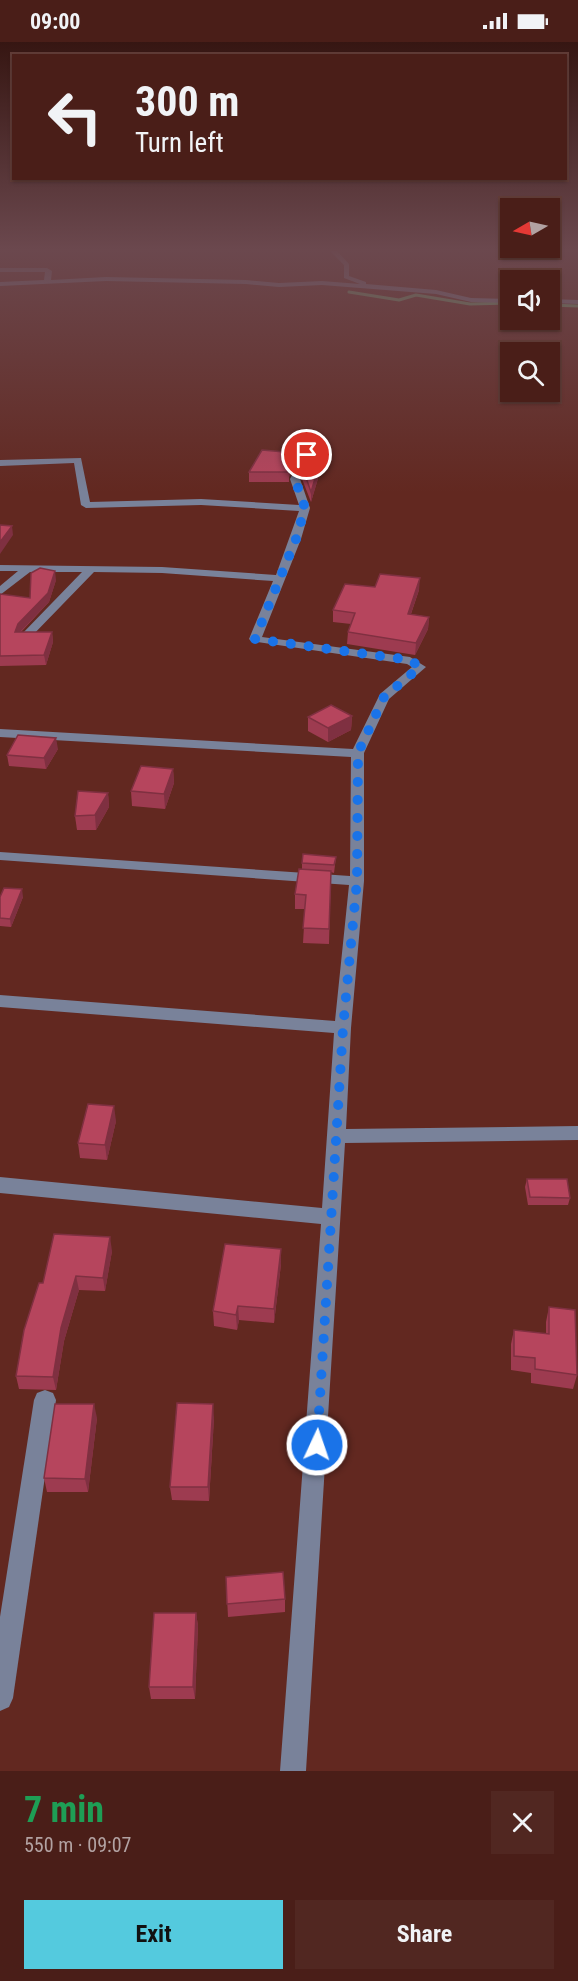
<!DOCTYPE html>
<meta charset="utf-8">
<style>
body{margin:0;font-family:"Roboto Condensed",sans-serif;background:#512721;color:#f1f3f6;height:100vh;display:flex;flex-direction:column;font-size:22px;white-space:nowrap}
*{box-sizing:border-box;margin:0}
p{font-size:20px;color:#b2a2a2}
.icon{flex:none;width:33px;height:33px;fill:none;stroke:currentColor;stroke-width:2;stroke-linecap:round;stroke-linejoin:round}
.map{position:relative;height:1729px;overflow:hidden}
.side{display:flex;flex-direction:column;background:#4a1e18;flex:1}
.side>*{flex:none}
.banner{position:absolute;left:12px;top:12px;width:555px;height:126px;border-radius:0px;box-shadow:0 2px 4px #0004,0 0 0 2px #613c37;background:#4a1e18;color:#f1f3f6;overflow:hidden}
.needle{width:39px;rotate:261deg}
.controls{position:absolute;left:500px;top:156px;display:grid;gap:12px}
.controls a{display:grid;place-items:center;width:60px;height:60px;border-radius:0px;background:#4a1e18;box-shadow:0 2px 4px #0004,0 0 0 2px #613c37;font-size:30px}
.pin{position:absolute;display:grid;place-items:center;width:51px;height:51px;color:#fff;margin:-26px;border:3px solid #fff;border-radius:50%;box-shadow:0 2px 6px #0007}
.me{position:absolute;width:66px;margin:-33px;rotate:3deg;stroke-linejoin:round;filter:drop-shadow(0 0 4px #0008)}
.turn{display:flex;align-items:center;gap:21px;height:126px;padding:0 24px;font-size:27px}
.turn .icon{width:78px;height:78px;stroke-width:2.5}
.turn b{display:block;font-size:42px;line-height:51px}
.round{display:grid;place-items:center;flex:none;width:63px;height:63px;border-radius:0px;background:#512721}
.headline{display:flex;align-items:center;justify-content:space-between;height:102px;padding:0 24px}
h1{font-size:36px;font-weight:700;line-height:45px;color:#1e9e55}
.action{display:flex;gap:12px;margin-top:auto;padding:12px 24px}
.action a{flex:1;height:69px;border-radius:0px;background:#54cade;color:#111;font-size:24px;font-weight:700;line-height:69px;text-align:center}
.action a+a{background:#512721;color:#f1f3f6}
.status{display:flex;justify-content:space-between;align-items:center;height:42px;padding:0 30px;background:#4a1e18;direction:ltr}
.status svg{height:16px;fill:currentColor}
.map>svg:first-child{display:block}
</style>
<div class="status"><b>09:00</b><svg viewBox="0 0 49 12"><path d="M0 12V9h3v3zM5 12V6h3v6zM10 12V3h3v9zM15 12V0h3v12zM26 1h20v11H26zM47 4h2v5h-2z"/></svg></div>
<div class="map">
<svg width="578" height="1729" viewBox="0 0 578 1729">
<rect width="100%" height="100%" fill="#622820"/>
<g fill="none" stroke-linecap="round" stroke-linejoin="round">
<g stroke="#6bac77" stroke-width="3">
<polyline points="349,250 399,258 416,253 470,262 510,261"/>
<polyline points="549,263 578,264"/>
</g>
<g fill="#79829a" fill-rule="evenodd">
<polygon points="330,209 337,209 349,222 349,234 366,240 366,242 436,248 471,256 510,257 510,261 471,260 436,252 322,243 279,245 246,242 106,239 0,244 0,240 44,238 45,230 0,230 0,226 47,226 52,229 51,238 106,235 246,238 279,241 322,239 360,242 344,236 344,223"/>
<polygon points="549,257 578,258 578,262 549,261"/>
<polygon points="304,411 312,413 300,437 310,466 301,497 262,595 410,615 426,625 389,657 364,711 364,839 351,986 346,1087 578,1084 578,1098 345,1101 306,1729 280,1729 321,1182 0,1151 0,1135 322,1166 334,991 0,965 0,953 335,979 349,843 0,818 0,810 350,834 351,715 0,695 0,687 353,707 380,652 412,625 407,622 251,599 249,597 273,539 162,531 94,530 29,597 21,597 21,593 82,530 30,530 0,553 0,544 18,529 0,529 0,523 162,525 276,533 299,469 201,463 86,466 81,463 74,421 0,424 0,418 81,416 90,460 201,457 299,463 290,437"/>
<polygon points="45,1348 53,1351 56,1358 13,1656 9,1665 0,1669 0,1575 34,1358 37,1351"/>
</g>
</g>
<g fill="#9d3b50">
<polygon points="296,411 296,420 289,435 289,440 249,440 249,430"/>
<polygon points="322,413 322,423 311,460 302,437 303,427"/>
<polygon points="56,538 49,560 21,590 52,590 53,600 46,623 0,624 0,552 30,556"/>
<polygon points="375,545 419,548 411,572 429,575 428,587 415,613 347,602 348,590 351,582 333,580 333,568"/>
<polygon points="352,674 351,688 328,700 308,689 308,675"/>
<polygon points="58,707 46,727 9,724 7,713"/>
<polygon points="173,727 174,741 165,767 132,764 131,749"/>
<polygon points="108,751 109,765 96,788 77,788 75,774"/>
<polygon points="336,815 334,831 331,830 329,902 303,901 305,867 295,867 295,852 302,827 302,821"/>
<polygon points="0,855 23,855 11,885 0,884"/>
<polygon points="116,1079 107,1118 80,1116 78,1101"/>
<polygon points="527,1137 570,1156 568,1163 528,1163 525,1145"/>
<polygon points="281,1207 281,1222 274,1281 239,1278 237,1288 214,1284 213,1269"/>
<polygon points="112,1209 105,1249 79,1248 64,1299 56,1348 19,1347 16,1334 43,1241"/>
<polygon points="549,1265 577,1333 573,1347 531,1341 531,1331 511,1328 511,1302 514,1288 546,1292 546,1280"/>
<polygon points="97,1376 88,1450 47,1450 44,1436"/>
<polygon points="214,1376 209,1459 172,1458 170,1445"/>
<polygon points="226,1535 285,1557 285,1570 228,1575"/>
<polygon points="196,1571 198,1584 195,1657 151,1657 149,1645"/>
</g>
<g fill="#7f3041">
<polygon points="296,411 296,420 289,435 288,426"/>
<polygon points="322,413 322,423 311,460 311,450"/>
<polygon points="12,484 13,493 0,512 0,500"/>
<polygon points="55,529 56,538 49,560 19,591 15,590 18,582"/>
<polygon points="420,536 419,548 407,583 408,572"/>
<polygon points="429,575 428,587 415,613 416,601"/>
<polygon points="52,590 53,600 46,623 44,613"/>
<polygon points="352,674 351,688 328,700 328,686"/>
<polygon points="56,696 58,707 46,727 44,716"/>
<polygon points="173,727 174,741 165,767 164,752"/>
<polygon points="108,751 109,765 96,788 95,773"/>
<polygon points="22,847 23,855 11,885 10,877"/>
<polygon points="114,1064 116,1079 107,1118 105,1103"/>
<polygon points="110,1195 112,1209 105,1249 103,1236"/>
<polygon points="281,1207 281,1222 274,1281 274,1267"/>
<polygon points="76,1234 79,1248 64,1299 56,1348 53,1335 61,1286"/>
<polygon points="238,1264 239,1278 237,1288 236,1273"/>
<polygon points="94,1362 97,1376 88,1450 85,1437"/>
<polygon points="213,1362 214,1376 209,1459 208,1445"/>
<polygon points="196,1571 198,1584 195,1657 193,1645"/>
</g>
<g fill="#b6455d" stroke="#7f3041" stroke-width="1.5">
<polygon points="262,408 296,411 288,426 289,430 249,430"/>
<polygon points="310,412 322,413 311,450 303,427"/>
<polygon points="0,483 12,484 0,500"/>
<polygon points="40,526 55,529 48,551 18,582 15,590 52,590 44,613 0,614 0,552 30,556 31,531"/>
<polygon points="380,532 420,536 408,572 429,575 416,601 348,590 355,571 333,568 345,542 375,545"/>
<polygon points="331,663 352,674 328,686 308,675"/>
<polygon points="18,693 56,696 44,716 7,713"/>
<polygon points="141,724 173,727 164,752 131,749"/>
<polygon points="78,749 108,751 95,773 75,774"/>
<polygon points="303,812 336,815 334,823 302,821"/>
<polygon points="299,827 331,829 329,887 303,886 306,853 295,852"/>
<polygon points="4,846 22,847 10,877 0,876 0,855"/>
<polygon points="88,1062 114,1064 105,1103 78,1101"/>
<polygon points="527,1137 567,1137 570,1156 530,1155"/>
<polygon points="54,1192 110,1195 103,1236 76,1234 61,1286 53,1335 16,1334 24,1288 39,1241 43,1241"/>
<polygon points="225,1202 281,1207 274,1267 238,1264 236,1273 213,1269"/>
<polygon points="549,1265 575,1268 577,1333 535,1327 535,1316 514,1314 514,1288 549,1292"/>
<polygon points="177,1361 213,1362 208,1445 170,1445"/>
<polygon points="55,1362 94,1362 85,1437 44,1436"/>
<polygon points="283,1530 285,1557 227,1562 226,1535"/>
<polygon points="154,1571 196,1571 193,1645 149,1645"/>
</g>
<linearGradient id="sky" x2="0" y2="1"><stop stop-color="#361612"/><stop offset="0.46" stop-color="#6b484e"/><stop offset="1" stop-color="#6b484e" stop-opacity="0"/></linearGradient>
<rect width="578" height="451" fill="url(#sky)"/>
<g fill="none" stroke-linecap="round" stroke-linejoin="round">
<polyline stroke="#1a73e8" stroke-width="10" stroke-dasharray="0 18" points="307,413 295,437 305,466 296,497 255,597 410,618 420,625 384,655 358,711 357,839 343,986 317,1403"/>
</g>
</svg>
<div class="controls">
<a><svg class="needle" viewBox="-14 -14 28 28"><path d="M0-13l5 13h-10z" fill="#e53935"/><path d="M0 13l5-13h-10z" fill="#b2a2a2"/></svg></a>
<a><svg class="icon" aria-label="sound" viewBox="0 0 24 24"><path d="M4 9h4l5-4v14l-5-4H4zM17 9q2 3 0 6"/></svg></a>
<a><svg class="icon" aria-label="search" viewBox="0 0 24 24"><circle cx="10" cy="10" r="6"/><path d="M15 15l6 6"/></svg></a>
</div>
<div class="pin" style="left:307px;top:413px;background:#d93025"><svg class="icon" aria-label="arrive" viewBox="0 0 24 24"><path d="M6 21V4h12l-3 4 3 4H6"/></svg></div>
<svg class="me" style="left:317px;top:1403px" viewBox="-20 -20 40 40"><circle r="17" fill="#1a73e8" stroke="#fff" stroke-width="3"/><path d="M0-11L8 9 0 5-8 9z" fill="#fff"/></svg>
<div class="banner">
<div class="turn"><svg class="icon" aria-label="left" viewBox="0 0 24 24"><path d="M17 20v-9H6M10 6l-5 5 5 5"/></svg><div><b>300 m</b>Turn left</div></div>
</div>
</div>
<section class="side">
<div class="headline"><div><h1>7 min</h1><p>550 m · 09:07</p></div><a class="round"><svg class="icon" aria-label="close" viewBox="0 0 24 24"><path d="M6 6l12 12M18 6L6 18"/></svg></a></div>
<div class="action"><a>Exit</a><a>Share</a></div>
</section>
